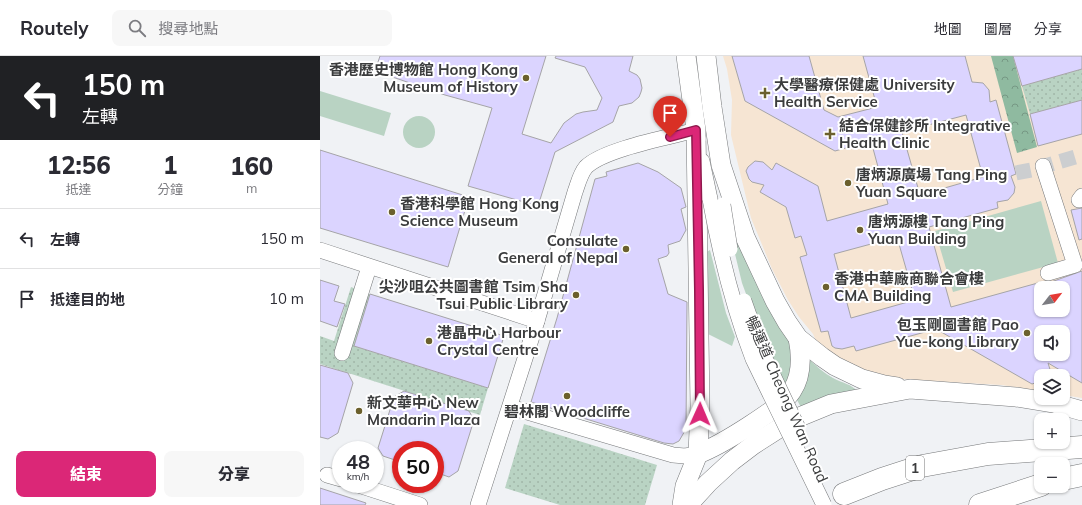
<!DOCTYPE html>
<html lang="zh-TW">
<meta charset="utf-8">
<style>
body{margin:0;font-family:Mulish,"Noto Sans TC",sans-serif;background:#f7f7f7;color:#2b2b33;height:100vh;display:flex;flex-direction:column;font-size:15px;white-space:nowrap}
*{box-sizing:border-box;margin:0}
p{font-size:13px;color:#7c7c81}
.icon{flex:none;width:22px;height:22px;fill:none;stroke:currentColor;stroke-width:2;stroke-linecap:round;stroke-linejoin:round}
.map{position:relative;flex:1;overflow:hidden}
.sheet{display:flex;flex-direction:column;background:#fff;width:320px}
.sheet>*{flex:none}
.hud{background:#202124;color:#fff;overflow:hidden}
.needle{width:26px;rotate:59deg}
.controls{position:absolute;left:714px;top:225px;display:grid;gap:8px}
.controls a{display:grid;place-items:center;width:36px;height:36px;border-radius:8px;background:#fff;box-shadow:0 1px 3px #0004;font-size:20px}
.speed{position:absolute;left:12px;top:385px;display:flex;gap:8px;font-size:20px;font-weight:700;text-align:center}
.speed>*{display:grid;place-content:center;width:52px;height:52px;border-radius:50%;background:#fff;box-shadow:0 1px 3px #0004;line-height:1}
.speed small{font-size:10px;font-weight:400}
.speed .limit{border:6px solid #d22;background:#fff;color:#111}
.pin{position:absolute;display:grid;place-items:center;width:34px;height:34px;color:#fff;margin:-41px -17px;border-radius:50% 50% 50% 0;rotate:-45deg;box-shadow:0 0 4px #0007}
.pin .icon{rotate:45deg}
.me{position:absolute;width:44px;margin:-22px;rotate:1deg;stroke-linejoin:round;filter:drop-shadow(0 0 3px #0008)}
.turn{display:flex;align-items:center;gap:14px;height:84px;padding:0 16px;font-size:18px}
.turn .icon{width:52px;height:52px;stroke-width:2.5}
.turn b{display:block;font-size:28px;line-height:34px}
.eta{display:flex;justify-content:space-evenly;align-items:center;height:68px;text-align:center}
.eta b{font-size:24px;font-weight:800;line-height:28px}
.primary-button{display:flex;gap:8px;margin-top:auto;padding:8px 16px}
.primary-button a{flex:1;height:46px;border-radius:8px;background:#db2777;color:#fff;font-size:16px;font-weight:800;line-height:46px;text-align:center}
.primary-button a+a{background:#f7f7f7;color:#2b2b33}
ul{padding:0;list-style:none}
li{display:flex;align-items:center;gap:12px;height:60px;padding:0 16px;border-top:1px solid #e1e1e2}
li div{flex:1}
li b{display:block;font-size:15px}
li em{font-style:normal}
header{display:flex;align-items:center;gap:24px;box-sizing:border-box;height:56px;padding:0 20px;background:#fff;border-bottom:1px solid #e1e1e2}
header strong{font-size:19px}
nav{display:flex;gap:22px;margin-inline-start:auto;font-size:14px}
.search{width:280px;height:36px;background:#f7f7f7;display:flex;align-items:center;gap:10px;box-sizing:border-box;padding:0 14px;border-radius:8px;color:#7c7c81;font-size:15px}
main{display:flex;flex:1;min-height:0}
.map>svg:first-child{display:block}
</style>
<header>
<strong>Routely</strong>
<div class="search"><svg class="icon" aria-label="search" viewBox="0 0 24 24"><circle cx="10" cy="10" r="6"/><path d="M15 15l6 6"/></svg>搜尋地點</div>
<nav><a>地圖</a><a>圖層</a><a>分享</a></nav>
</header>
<main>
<section class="sheet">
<div class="hud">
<div class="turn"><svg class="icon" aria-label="left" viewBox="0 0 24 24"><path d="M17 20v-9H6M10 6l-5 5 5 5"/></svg><div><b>150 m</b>左轉</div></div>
</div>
<div class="eta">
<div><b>12:56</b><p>抵達</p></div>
<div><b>1</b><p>分鐘</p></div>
<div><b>160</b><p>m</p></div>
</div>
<ul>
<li><svg class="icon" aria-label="left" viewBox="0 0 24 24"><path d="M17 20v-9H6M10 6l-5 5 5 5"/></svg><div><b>左轉</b></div><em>150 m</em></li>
<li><svg class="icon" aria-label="arrive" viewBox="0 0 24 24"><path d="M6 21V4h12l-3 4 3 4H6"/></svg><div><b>抵達目的地</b></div><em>10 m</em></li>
</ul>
<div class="primary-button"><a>結束</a><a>分享</a></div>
</section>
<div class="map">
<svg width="762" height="449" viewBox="0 0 762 449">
<defs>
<pattern id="forest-crowns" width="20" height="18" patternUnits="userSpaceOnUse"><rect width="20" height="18" fill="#8fbaa0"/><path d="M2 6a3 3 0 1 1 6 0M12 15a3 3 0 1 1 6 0" fill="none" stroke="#769884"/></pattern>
<pattern id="garden-dots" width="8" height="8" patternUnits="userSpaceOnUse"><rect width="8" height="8" fill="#b9d3c3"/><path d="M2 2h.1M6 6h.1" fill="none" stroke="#a0b6a8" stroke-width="1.8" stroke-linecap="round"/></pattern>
</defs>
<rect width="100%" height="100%" fill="#f0f2f5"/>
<path fill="#f6e5d3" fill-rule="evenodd" d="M 403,0 L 762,0 L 762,342 L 743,339 L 743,320 L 721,320 L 721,335 L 681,329 L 594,324 L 561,321 L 534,314 L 497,287 L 493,278 L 479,261 L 468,244 L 452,213 L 431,162 L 411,79 L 412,44 L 407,13 ZM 721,232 L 743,232 L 743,254 L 721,254 ZM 721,276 L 743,276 L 743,298 L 721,298 Z"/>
<g fill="#b9d3c3">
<polygon points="0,35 71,57 64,80 0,60"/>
<circle cx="99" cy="76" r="16"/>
<polygon points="721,145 738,207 633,236 615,175"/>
<polygon points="409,173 421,188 433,218 474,296 466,334 439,273 422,227"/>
<polygon points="390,194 406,257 415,281 412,290 388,278 385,197"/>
<path d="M 488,302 C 496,310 504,317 513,322 C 522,327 532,328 538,336 L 483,355 L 477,344 Z"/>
</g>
<polygon fill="url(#forest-crowns)" points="671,0 693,0 717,91 697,97"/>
<g fill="url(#garden-dots)">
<polygon points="762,13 762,44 710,58 702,30"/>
<polygon points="31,231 50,238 34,290 168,332 160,359 0,308 0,280 14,285"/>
<polygon points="204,368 337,409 325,449 240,449 185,432"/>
</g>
<g fill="#dbd4ff" stroke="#a5a4a7" fill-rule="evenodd">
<polygon points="60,0 226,0 202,78 231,87 244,67 256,58 263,56 277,54 282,42 265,11 235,2 236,0 313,0 309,15 317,19 320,23 322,32 321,36 319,41 312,47 299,50 293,66 235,96 218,150 148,130 172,52 125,39 55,15"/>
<path d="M 412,0 L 489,0 L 504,54 L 518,61 L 557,51 L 543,0 L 645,0 L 652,26 L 663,27 L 669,34 L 670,46 L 676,44 L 696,118 L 691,120 L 695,131 L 694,137 L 688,144 L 677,146 L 678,152 L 609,171 L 631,251 L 725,225 L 731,226 L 762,215 L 762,327 L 728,307 L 732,320 L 721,320 L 721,325 L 712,328 L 616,273 L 536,295 L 534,290 L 522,293 L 515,292 L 512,290 L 508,275 L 501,276 L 480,201 L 487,199 L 481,180 L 475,182 L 466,151 L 440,136 L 444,129 L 432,126 L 429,123 L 426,115 L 428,111 L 435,105 L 443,106 L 452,114 L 456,107 L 498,130 L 507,165 L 568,148 L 551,85 L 515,95 L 425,45 ZM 646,59 L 663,121 L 600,139 L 582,76 ZM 577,181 L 595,244 L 531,262 L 514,198 ZM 721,232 L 743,232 L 743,254 L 721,254 ZM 721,276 L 743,276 L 743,298 L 721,298 Z"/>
<polygon points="693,0 762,0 762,13 702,30"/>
<polygon points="762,44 762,78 718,90 710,58"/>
<polygon points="0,94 149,141 128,211 0,172"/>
<polygon points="318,107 338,116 361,132 366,151 361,153 366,174 360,185 348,189 349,197 347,200 338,203 348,238 367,246 366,373 359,385 353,388 344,387 211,346 237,262 275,123 287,120 286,116"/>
<polygon points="762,152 762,183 759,184 751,154"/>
<polygon points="0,224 19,230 14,245 25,248 17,271 0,265"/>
<polygon points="50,238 184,280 168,332 34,290"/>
<polygon points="0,309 28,317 33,327 18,377 8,383 0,381"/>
<polygon points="84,335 149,355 154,364 138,415 129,421 115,416 115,394 81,394 81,406 63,400 58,392 74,341"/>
<polygon points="0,432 46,447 45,449 0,449"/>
</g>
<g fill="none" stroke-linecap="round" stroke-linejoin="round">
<polyline stroke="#ccced0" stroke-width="15" stroke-dasharray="15 8" stroke-linecap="butt" points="696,117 711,114 762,99"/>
<defs>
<g id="minor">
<polyline points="382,105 390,143"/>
<polyline points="723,110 755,209 728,217"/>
<polyline points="759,144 762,140"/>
<polyline points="0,194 217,265"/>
<polyline points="22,297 49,211"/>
<polyline points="190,351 353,399 365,400 378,398"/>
<polyline points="7,419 21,423"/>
<polyline points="35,428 100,449"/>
<path d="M 158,449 L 217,265 L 255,136 C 258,128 260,118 266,111 C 284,93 350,81 376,74 L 378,83"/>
</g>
<g id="major">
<polyline points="386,0 392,51 401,109 425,181 455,245 467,266 478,282 502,301 515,310 542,323 564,329 577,331"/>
<path d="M 378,398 C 396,391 412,381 429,370 C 467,345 488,332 478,282"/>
<polyline points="362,449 365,430 378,398 380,350 376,74 366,0"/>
<polyline points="368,449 388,427 412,405 433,389 472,364 511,348 590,333 696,341 734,347 762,355"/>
</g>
<g id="highway">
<polyline points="743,423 762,419"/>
<polyline points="524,438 562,423 602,410 668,398 762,391"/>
<polyline points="660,449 721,429"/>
</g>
</defs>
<use href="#minor" stroke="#76787a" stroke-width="16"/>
<use href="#major" stroke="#76787a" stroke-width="20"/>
<use href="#highway" stroke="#76787a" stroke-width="23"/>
<use href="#minor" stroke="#fff" stroke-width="15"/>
<use href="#major" stroke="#fff" stroke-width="19"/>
<use href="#highway" stroke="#fff" stroke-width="22"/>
<defs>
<g id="minor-bridge">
<path d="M 390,143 C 400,198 413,251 433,303 L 504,449"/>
<polyline points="403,149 410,193"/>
<polyline points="424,245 442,296 478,372"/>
</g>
</defs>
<use href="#minor-bridge" stroke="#76787a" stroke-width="16" stroke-linecap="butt"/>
<use href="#minor-bridge" stroke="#fff" stroke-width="15"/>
</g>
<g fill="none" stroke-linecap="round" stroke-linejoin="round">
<defs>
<polyline id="route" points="350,81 376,74 379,234 380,358"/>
</defs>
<use href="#route" stroke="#8e194d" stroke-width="10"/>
<use href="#route" stroke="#db2777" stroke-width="7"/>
</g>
<g fill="#6b602d" stroke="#fff" stroke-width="1.5">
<circle cx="206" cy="22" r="4"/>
<path d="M443 31h4v4h4v4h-4v4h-4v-4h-4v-4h4z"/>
<path d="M508 72h4v4h4v4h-4v4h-4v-4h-4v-4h4z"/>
<circle cx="528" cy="127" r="4"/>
<circle cx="72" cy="156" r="4"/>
<circle cx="540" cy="174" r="4"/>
<circle cx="306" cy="193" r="4"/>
<circle cx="506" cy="231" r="4"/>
<circle cx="256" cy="239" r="4"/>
<circle cx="707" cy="277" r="4"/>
<circle cx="109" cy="285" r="4"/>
<circle cx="247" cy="340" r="4"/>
<circle cx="39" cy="355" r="4"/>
</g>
<g text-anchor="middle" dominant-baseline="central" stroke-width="4" stroke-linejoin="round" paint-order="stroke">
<rect fill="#fff" stroke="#767677" stroke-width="1" x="586" y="400" width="18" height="24" rx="3"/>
<g font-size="14" font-weight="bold" fill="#3b3c3d">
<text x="595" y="412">1</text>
</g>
<g font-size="15" font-weight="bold" fill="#3b3c3d" stroke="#fff" text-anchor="start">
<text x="198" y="13" text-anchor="end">香港歷史博物館 Hong Kong<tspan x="198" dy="17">Museum of History</tspan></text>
<text x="454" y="28">大學醫療保健處 University<tspan x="454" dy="17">Health Service</tspan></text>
<text x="519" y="69">結合保健診所 Integrative<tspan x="519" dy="17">Health Clinic</tspan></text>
<text x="536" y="118">唐炳源廣場 Tang Ping<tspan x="536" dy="17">Yuan Square</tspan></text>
<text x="80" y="147">香港科學館 Hong Kong<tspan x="80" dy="17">Science Museum</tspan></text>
<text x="548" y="165">唐炳源樓 Tang Ping<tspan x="548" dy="17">Yuan Building</tspan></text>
<text x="298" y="184" text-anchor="end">Consulate<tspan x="298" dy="17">General of Nepal</tspan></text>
<text x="514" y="222">香港中華廠商聯合會樓<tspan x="514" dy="17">CMA Building</tspan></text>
<text x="248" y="230" text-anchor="end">尖沙咀公共圖書館 Tsim Sha<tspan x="248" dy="17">Tsui Public Library</tspan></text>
<text x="699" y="268" text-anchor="end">包玉剛圖書館 Pao<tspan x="699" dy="17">Yue-kong Library</tspan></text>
<text x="117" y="276">港晶中心 Harbour<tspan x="117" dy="17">Crystal Centre</tspan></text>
<text x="47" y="346">新文華中心 New<tspan x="47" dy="17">Mandarin Plaza</tspan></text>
<text x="247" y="355" text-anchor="middle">碧林閣 Woodcliffe</text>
</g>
<g font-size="15" fill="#3b3c3d" stroke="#fff">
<text transform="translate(467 343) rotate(66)">暢運道 Cheong Wan Road</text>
</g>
</g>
</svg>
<div class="controls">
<a><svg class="needle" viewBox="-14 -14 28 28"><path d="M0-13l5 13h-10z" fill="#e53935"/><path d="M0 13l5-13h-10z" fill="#7c7c81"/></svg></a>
<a><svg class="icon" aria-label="sound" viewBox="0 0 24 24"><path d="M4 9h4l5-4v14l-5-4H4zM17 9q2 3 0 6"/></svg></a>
<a><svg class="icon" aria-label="layers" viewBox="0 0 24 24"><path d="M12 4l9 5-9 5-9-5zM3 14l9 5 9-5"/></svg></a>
<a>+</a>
<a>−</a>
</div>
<div class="speed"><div>48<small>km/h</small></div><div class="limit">50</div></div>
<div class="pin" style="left:350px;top:81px;background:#d93025"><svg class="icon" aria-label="arrive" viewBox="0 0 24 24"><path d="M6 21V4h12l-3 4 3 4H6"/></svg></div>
<svg class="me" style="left:380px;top:358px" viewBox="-20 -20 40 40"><path d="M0-17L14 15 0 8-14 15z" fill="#db2777" stroke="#fff" stroke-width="4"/></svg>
</div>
</main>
